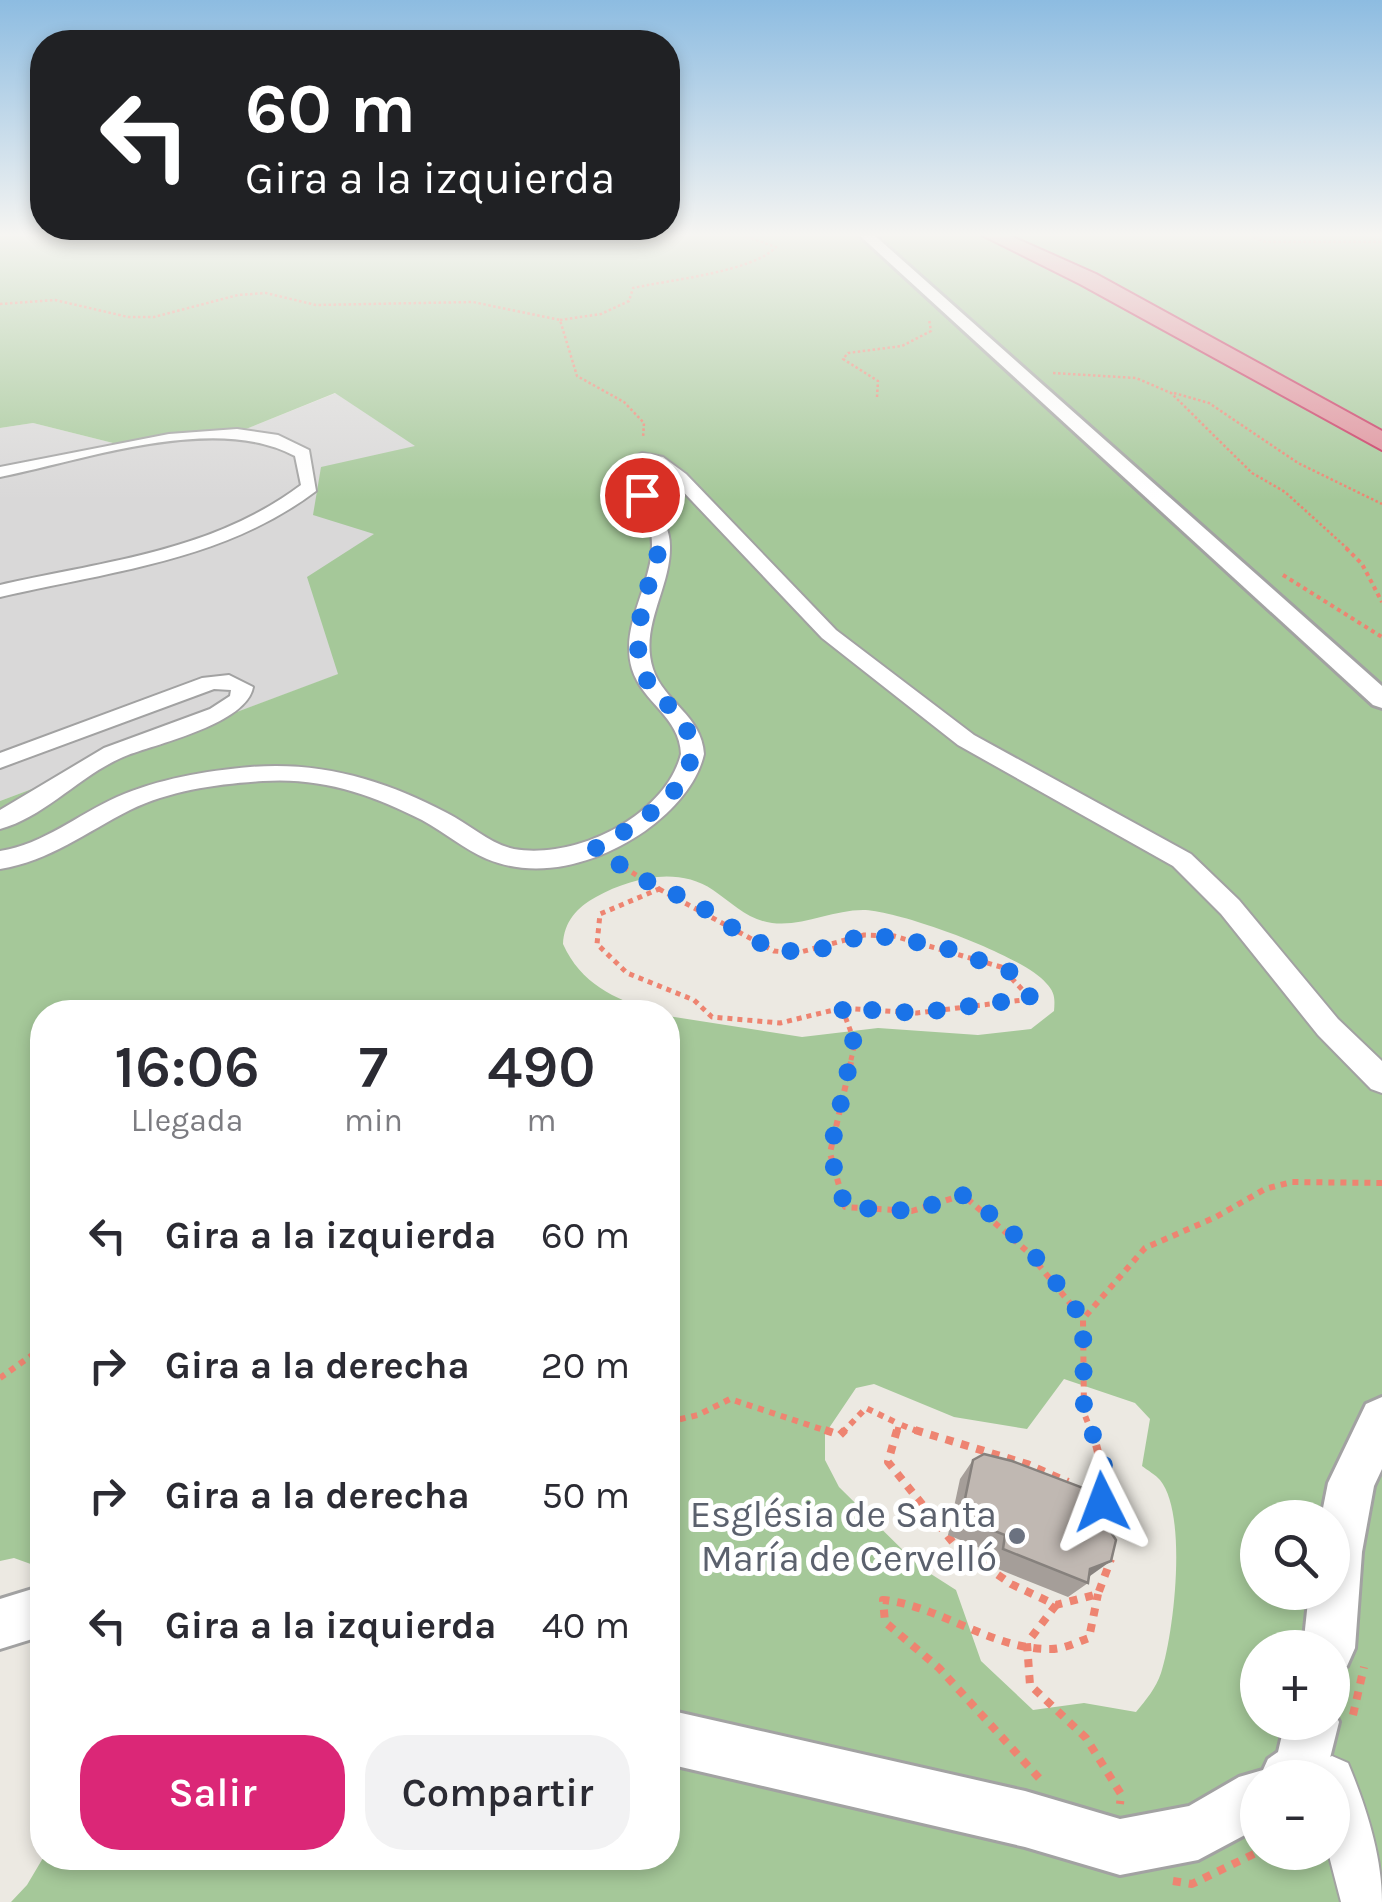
<!DOCTYPE html>
<html lang="es">
<meta charset="utf-8">
<style>
body{margin:0;font-family:Karla,sans-serif;background:#f2f2f3;color:#2b2b33;height:100vh;display:flex;flex-direction:column;font-size:38px;white-space:nowrap}
*{box-sizing:border-box;margin:0}
p{font-size:32px;color:#7c7c81}
.icon{flex:none;width:55px;height:55px;fill:none;stroke:currentColor;stroke-width:2;stroke-linecap:round;stroke-linejoin:round}
.map{position:relative;flex:1;overflow:hidden}
.sheet{position:absolute;left:30px;top:1000px;width:650px;height:870px;display:flex;flex-direction:column;background:#fff;border-radius:40px;box-shadow:0 5px 15px #0003}
.sheet>*{flex:none}
.hud{position:absolute;left:30px;top:30px;width:650px;height:210px;border-radius:40px;box-shadow:0 5px 15px #0003;background:#202124;color:#fff;overflow:hidden}
.tools{position:absolute;left:1240px;top:1500px;display:grid;gap:20px}
.tools a{display:grid;place-items:center;width:110px;height:110px;border-radius:50%;background:#fff;box-shadow:0 5px 15px #0003;font-size:50px}
.pin{position:absolute;display:grid;place-items:center;width:85px;height:85px;color:#fff;margin:-42px;border:5px solid #fff;border-radius:50%;box-shadow:0 2px 10px #0007}
.me{position:absolute;width:110px;margin:-55px;rotate:357deg;stroke-linejoin:round;filter:drop-shadow(0 0 8px #0008)}
.turn{display:flex;align-items:center;gap:35px;height:210px;padding:0 50px;font-size:45px}
.turn .icon{width:130px;height:130px;stroke-width:2.5}
.turn b{display:block;font-size:70px;line-height:85px}
.eta{display:flex;justify-content:space-evenly;align-items:center;height:170px;text-align:center}
.eta b{font-size:60px;font-weight:600;line-height:70px}
.cta{display:flex;gap:20px;margin-top:auto;padding:20px 50px}
.cta a{flex:1;height:115px;border-radius:40px;background:#db2777;color:#fff;font-size:40px;font-weight:600;line-height:115px;text-align:center}
.cta a+a{background:#f2f2f3;color:#2b2b33}
ul{padding:0;list-style:none}
li{display:flex;align-items:center;gap:30px;height:130px;padding:0 50px}
li div{flex:1}
li b{display:block;font-size:38px}
li em{font-style:normal}
.map>svg:first-child{display:block}
</style>
<div class="map">
<svg width="1382" height="1902" viewBox="0 0 1382 1902">
<rect width="100%" height="100%" fill="#ece9e2"/>
<polygon fill="#d9d8d8" points="336,393 417,446 375,533 339,674 0,801 0,428 33,423 125,446 218,430 241,431"/>
<path fill="#a5c899" fill-rule="evenodd" d="M 0,234 L 1382,234 L 1382,1902 L 11,1902 L 27,1885 L 43,1858 L 668,1858 L 668,1016 L 802,1037 L 878,1028 L 978,1035 L 1031,1029 L 1054,1011 C 1055,999 1055,992 1046,983 C 1024,956 898,910 863,910 C 832,910 802,927 772,923 C 748,920 732,903 713,890 C 677,866 631,878 596,897 C 577,907 564,922 563,944 C 581,984 614,998 653,1012 L 42,1012 L 42,1575 L 39,1567 L 14,1558 L 0,1561 L 0,801 L 338,674 L 307,577 L 374,534 L 313,515 L 321,467 L 415,446 L 335,393 L 241,431 L 217,430 L 125,446 L 33,423 L 0,428 ZM 1064,1379 L 1135,1403 L 1150,1419 L 1142,1466 C 1147,1470 1156,1475 1160,1480 C 1188,1514 1174,1633 1161,1673 C 1156,1688 1146,1700 1136,1712 L 1084,1703 L 1033,1710 L 981,1661 L 956,1590 L 920,1567 L 839,1487 L 825,1460 L 825,1434 L 856,1388 L 874,1384 L 954,1417 L 1027,1429 ZM 1258,1518 L 1332,1518 L 1332,1592 L 1258,1592 ZM 1258,1648 L 1332,1648 L 1332,1722 L 1258,1722 ZM 1258,1778 L 1332,1778 L 1332,1852 L 1258,1852 Z"/>
<g fill="none" stroke-linecap="round" stroke-linejoin="round">
<g stroke="#a5c9d7" stroke-width="4">
<polyline points="1307,234 1331,234"/>
<polyline points="1350,234 1382,236"/>
</g>
<defs>
<g id="minor">
<path d="M 237,429 L 278,435 L 309,450 L 316,491 C 223,561 111,571 0,597 L 0,585 C 105,561 212,552 301,485 L 295,456 C 216,413 85,460 0,477 L 0,467 L 169,434 Z"/>
<path d="M 642,453 L 663,457 L 686,474 L 836,630 L 974,735 L 1191,854 L 1239,900 L 1338,1019 L 1382,1061 L 1382,1093 L 1371,1089 L 1318,1035 L 1221,914 L 1173,866 L 958,745 L 822,638 L 674,482 L 652,464 L 640,468 C 638,492 670,514 670,546 C 671,588 639,626 653,669 C 664,702 702,716 704,754 C 697,786 670,813 645,831 C 600,862 540,881 487,859 C 464,849 444,832 422,820 C 371,794 321,777 263,781 C 218,784 171,790 130,810 C 86,832 50,861 0,869 L 0,851 C 44,844 77,815 117,797 C 158,779 205,771 250,767 C 321,761 385,780 447,813 C 469,824 490,844 514,849 C 574,860 665,817 681,754 C 680,717 642,702 632,669 C 617,619 664,573 649,524 C 644,507 632,492 623,477 L 626,462 Z"/>
<path d="M 229,675 L 253,687 C 247,723 160,743 128,755 C 83,772 47,816 0,829 L 0,810 L 104,748 L 210,709 L 230,696 L 231,690 L 214,689 L 0,768 L 0,753 L 202,678 Z"/>
<path d="M 1332,1756 L 1348,1763 C 1366,1806 1382,1856 1382,1902 L 1341,1902 L 1328,1852 L 1332,1852 L 1332,1778 L 1310,1778 L 1316,1763 Z"/>
</g>
<g id="tertiary">
<polygon points="858,234 873,234 1382,686 1382,708 1373,705"/>
<polygon points="1382,1397 1382,1469 1374,1486 1362,1552 1355,1648 1347,1666 1332,1672 1332,1648 1303,1648 1309,1592 1332,1592 1332,1518 1321,1518 1328,1483 1366,1404"/>
<polygon points="42,1586 42,1636 0,1649 0,1599"/>
<polygon points="1332,1707 1339,1722 1325,1778 1258,1778 1258,1828 1198,1860 1120,1875 1025,1847 668,1764 668,1710 1025,1791 1120,1819 1189,1806 1239,1777 1263,1770 1268,1759 1278,1752 1285,1722 1332,1722"/>
</g>
<polygon id="motorway" points="980,234 1006,234 1096,274 1382,431 1382,450 1080,284"/>
</defs>
<use href="#minor" stroke="#a2a2a2" stroke-width="4"/>
<use href="#tertiary" stroke="#a2a2a2" stroke-width="6"/>
<use href="#motorway" stroke="#c8315d" stroke-width="4"/>
<g stroke="#ee8471" stroke-width="2.5" stroke-dasharray="2.5 2.5" stroke-linecap="butt">
<polyline points="1245,234 1266,242 1382,242"/>
<polyline points="0,304 55,300 128,317 154,317 238,295 266,293 316,305 473,302 560,320 577,376 624,402 644,423 643,438"/>
<path d="M 560,320 L 601,314 L 629,301 L 633,288 C 668,280 753,272 776,247 L 738,234"/>
<polyline points="1053,373 1136,378 1171,393 1252,473 1285,492 1349,550"/>
<polyline points="1174,393 1209,403 1298,463 1382,504"/>
<polyline points="877,397 878,381 843,359 848,353 902,346 931,331 929,319"/>
</g>
<g stroke="#ee8471" stroke-width="4" stroke-dasharray="4 4" stroke-linecap="butt">
<polyline points="1346,548 1362,564 1382,602"/>
<polyline points="1283,575 1382,637"/>
</g>
<g stroke="#ee8471" stroke-width="5" stroke-dasharray="5 5" stroke-linecap="butt">
<polyline points="615,862 659,889"/>
<polygon points="659,889 774,951 797,953 864,935 894,936 1001,967 1031,999 917,1013 842,1008 780,1023 712,1017 694,1000 627,973 597,944 600,914"/>
<polyline points="842,1008 855,1043 850,1064"/>
</g>
<g stroke="#ee8471" stroke-width="6" stroke-dasharray="6 6" stroke-linecap="butt">
<polyline points="851,1062 830,1153 845,1207 912,1211 963,1195 1028,1252 1083,1319"/>
<polyline points="0,1378 42,1348"/>
<polyline points="668,1422 698,1415 730,1399 833,1433"/>
<polyline points="842,1433 866,1408 899,1424"/>
<polyline points="897,1433 899,1424 922,1433"/>
<polyline points="1092,1433 1084,1413 1083,1319 1145,1248 1216,1217 1265,1189 1292,1182 1382,1183"/>
</g>
<g stroke="#ee8471" stroke-width="8" stroke-dasharray="8 8" stroke-linecap="butt">
<polyline points="825,1430 840,1435 845,1430"/>
<polyline points="897,1430 888,1462 955,1545 1011,1584 1056,1605 1098,1594 1111,1559"/>
<polyline points="915,1430 1027,1464 1068,1482"/>
<path d="M 1091,1430 C 1106,1468 1101,1496 1110,1535"/>
<polyline points="1056,1605 1027,1643 1030,1685 1086,1738 1121,1794 1120,1804"/>
<polyline points="1353,1715 1364,1667"/>
<path d="M 1039,1778 L 939,1668 L 885,1622 L 883,1600 C 941,1606 992,1650 1051,1649 C 1064,1649 1077,1642 1089,1638 L 1098,1594"/>
<polyline points="1173,1881 1192,1884 1258,1852"/>
</g>
<use href="#minor" fill="#fff" fill-rule="evenodd"/>
<use href="#tertiary" fill="#fff" fill-rule="evenodd"/>
<use href="#motorway" fill="#de8f9a" fill-rule="evenodd"/>
</g>
<polygon fill="#a59e99" points="973,1460 1089,1577 1088,1583 1068,1597 988,1565 990,1552 948,1535 960,1479"/>
<polygon fill="#86817d" points="1111,1561 1090,1576 1081,1580 1090,1569"/>
<polygon fill="#c0b8b2" stroke="#86817d" stroke-width="2.5" points="984,1454 1012,1461 1099,1494 1097,1511 1116,1540 1111,1561 1090,1569 1088,1583 1003,1549 1005,1535 961,1518 973,1460"/>
<linearGradient id="sky" x2="0" y2="1"><stop stop-color="#8dbce1"/><stop offset="0.47" stop-color="#f6f5f2"/><stop offset="1" stop-color="#f6f5f2" stop-opacity="0"/></linearGradient>
<rect width="1382" height="500" fill="url(#sky)"/>
<g fill="none" stroke-linecap="round" stroke-linejoin="round">
<path stroke="#1a73e8" stroke-width="18" stroke-dasharray="0 32.4" d="M 642,495 L 662,536 C 654,577 627,630 643,672 C 651,692 669,703 681,720 C 721,777 636,826 594,849 L 660,889 L 692,900 L 724,923 L 777,952 L 826,948 L 867,934 L 940,946 L 1011,972 L 1031,998 L 917,1013 L 842,1008 L 854,1043 L 830,1153 L 845,1207 L 912,1211 L 964,1195 L 1005,1225 L 1043,1265 L 1083,1319 L 1084,1412 L 1104,1463 L 1102,1502"/>
</g>
<circle fill="#6b7280" stroke="#fff" stroke-width="4" cx="1017" cy="1536" r="10"/>
<g text-anchor="middle" dominant-baseline="central" stroke-width="10" stroke-linejoin="round" paint-order="stroke">
<g font-size="38" fill="#5b616d" stroke="#fff" text-anchor="end">
<text x="997" y="1514">Església de Santa<tspan x="997" dy="44">María de Cervelló</tspan></text>
</g>
</g>
</svg>
<div class="tools">
<a><svg class="icon" aria-label="search" viewBox="0 0 24 24"><circle cx="10" cy="10" r="6"/><path d="M15 15l6 6"/></svg></a>
<a>+</a>
<a>−</a>
</div>
<div class="pin" style="left:642px;top:495px;background:#d93025"><svg class="icon" aria-label="arrive" viewBox="0 0 24 24"><path d="M6 21V4h12l-3 4 3 4H6"/></svg></div>
<svg class="me" style="left:1102px;top:1502px" viewBox="-20 -20 40 40"><path d="M0-17L14 15 0 8-14 15z" fill="#1a73e8" stroke="#fff" stroke-width="4"/></svg>
<div class="hud">
<div class="turn"><svg class="icon" aria-label="left" viewBox="0 0 24 24"><path d="M17 20v-9H6M10 6l-5 5 5 5"/></svg><div><b>60 m</b>Gira a la izquierda</div></div>
</div>
<section class="sheet">
<div class="eta">
<div><b>16:06</b><p>Llegada</p></div>
<div><b>7</b><p>min</p></div>
<div><b>490</b><p>m</p></div>
</div>
<ul>
<li><svg class="icon" aria-label="left" viewBox="0 0 24 24"><path d="M17 20v-9H6M10 6l-5 5 5 5"/></svg><div><b>Gira a la izquierda</b></div><em>60 m</em></li>
<li><svg class="icon" aria-label="right" viewBox="0 0 24 24"><path d="M7 20v-9h11M14 6l5 5-5 5"/></svg><div><b>Gira a la derecha</b></div><em>20 m</em></li>
<li><svg class="icon" aria-label="right" viewBox="0 0 24 24"><path d="M7 20v-9h11M14 6l5 5-5 5"/></svg><div><b>Gira a la derecha</b></div><em>50 m</em></li>
<li><svg class="icon" aria-label="left" viewBox="0 0 24 24"><path d="M17 20v-9H6M10 6l-5 5 5 5"/></svg><div><b>Gira a la izquierda</b></div><em>40 m</em></li>
</ul>
<div class="cta"><a>Salir</a><a>Compartir</a></div>
</section>
</div>
